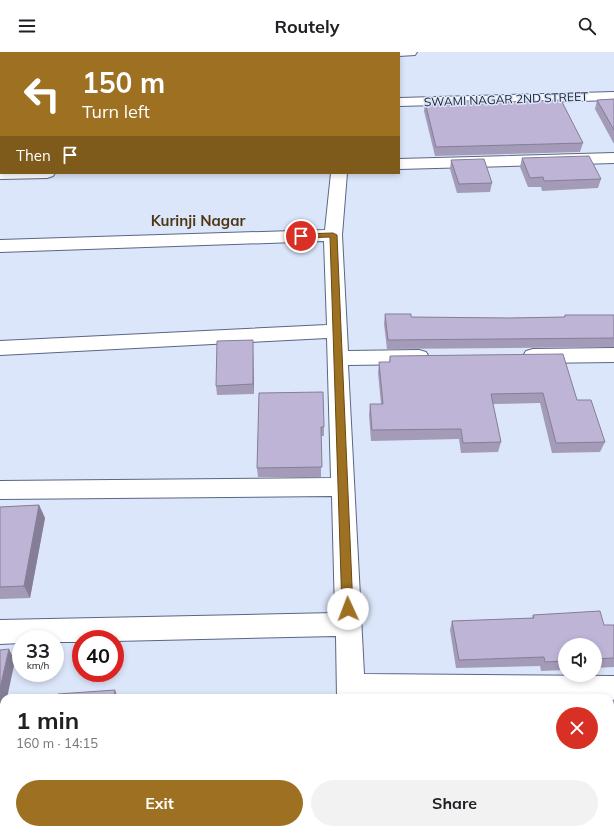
<!DOCTYPE html>
<meta charset="utf-8">
<style>
body{margin:0;font-family:Mulish,sans-serif;background:#f2f2f2;color:#202124;height:100vh;display:flex;flex-direction:column;font-size:15px;white-space:nowrap}
*{box-sizing:border-box;margin:0}
p{font-size:13px;color:#757577}
.icon{flex:none;width:22px;height:22px;fill:none;stroke:currentColor;stroke-width:2;stroke-linecap:round;stroke-linejoin:round}
.map{position:relative;flex:1;overflow:hidden}
.sheet{position:absolute;left:0px;top:642px;width:614px;height:140px;display:flex;flex-direction:column;background:#fff;border-radius:12px 12px 0 0;box-shadow:0 2px 6px #0003}
.sheet>*{flex:none}
.top-card{position:absolute;left:0px;top:0px;width:400px;height:122px;box-shadow:0 2px 6px #0003;background:#9e7122;color:#fff;overflow:hidden}
.fabs{position:absolute;left:558px;top:586px;display:grid;gap:8px}
.fabs a{display:grid;place-items:center;width:44px;height:44px;border-radius:50%;background:#fff;box-shadow:0 2px 6px #0003;font-size:20px}
.speed{position:absolute;left:12px;top:578px;display:flex;gap:8px;font-size:20px;font-weight:700;text-align:center}
.speed>*{display:grid;place-content:center;width:52px;height:52px;border-radius:50%;background:#fff;box-shadow:0 2px 6px #0003;line-height:1}
.speed small{font-size:10px;font-weight:400}
.speed .limit{border:6px solid #d22;background:#fff;color:#111}
.pin{position:absolute;display:grid;place-items:center;width:34px;height:34px;color:#fff;margin:-17px;border:2px solid #fff;border-radius:50%;box-shadow:0 1px 4px #0007}
.me{position:absolute;width:44px;margin:-22px;rotate:358deg;stroke-linejoin:round;filter:drop-shadow(0 0 3px #0008)}
.turn{display:flex;align-items:center;gap:14px;height:84px;padding:0 16px;font-size:18px}
.turn .icon{width:52px;height:52px;stroke-width:2.5}
.turn b{display:block;font-size:28px;line-height:34px}
.then{display:flex;align-items:center;height:38px;padding:0 16px;background:#0003;gap:8px;font-size:15px}
.round{display:grid;place-items:center;flex:none;width:42px;height:42px;border-radius:21px;background:#f2f2f2}
.overview{display:flex;align-items:center;justify-content:space-between;height:68px;padding:0 16px}
h1{font-size:24px;font-weight:700;line-height:30px}
.primary-button{display:flex;gap:8px;margin-top:auto;padding:8px 16px}
.primary-button a{flex:1;height:46px;border-radius:24px;background:#9e7122;color:#fff;font-size:16px;font-weight:700;line-height:46px;text-align:center}
.primary-button a+a{background:#f2f2f2;color:#202124}
header{display:flex;justify-content:space-between;align-items:center;height:52px;padding:0 16px;background:#fff;font-size:18px;font-weight:700}
.map>svg:first-child{display:block}
</style>
<header><svg class="icon" aria-label="menu" viewBox="0 0 24 24"><path d="M4 6h16M4 12h16M4 18h16"/></svg>Routely<svg class="icon" aria-label="search" viewBox="0 0 24 24"><circle cx="10" cy="10" r="6"/><path d="M15 15l6 6"/></svg></header>
<div class="map">
<svg width="614" height="782" viewBox="0 0 614 782">
<rect width="100%" height="100%" fill="#dce6fa"/>
<g fill="none" stroke-linecap="round" stroke-linejoin="round">
<defs>
<g id="minor">
<rect x="114" y="0" width="14" height="1"/>
<polygon points="369,0 417,0 415,3 399,4 399,1"/>
<polygon points="614,40 614,48 399,54 399,46"/>
<polygon points="0,57 1,57 0,69"/>
<polygon points="614,101 614,111 399,117 399,107"/>
<polygon points="0,117 1,121 55,121 53,124 47,126 0,127"/>
<polygon points="331,121 347,121 342,183 348,299 419,298 426,300 429,305 426,310 419,312 348,313 364,622 614,624 614,650 610,650 610,646 337,646 336,584 115,589 115,587 81,587 81,590 55,590 55,587 21,587 21,591 0,592 0,568 335,561 332,444 0,447 0,429 331,426 327,286 0,303 0,289 327,273 324,189 0,200 0,188 325,178"/>
<polygon points="614,296 614,310 533,311 526,309 523,304 526,299 533,297"/>
<rect x="0" y="715" width="4" height="30"/>
<polygon points="341,778 371,778 372,782 342,782"/>
</g>
</defs>
<use href="#minor" stroke="#596784" stroke-width="2"/>
<use href="#minor" fill="#fff" fill-rule="evenodd"/>
</g>
<g fill="#a39bb8">
<polygon points="614,47 614,92 595,57 597,48"/>
<polygon points="425,50 504,50 583,91 580,100 435,104 424,59"/>
<polygon points="522,106 601,127 598,136 542,139 541,135 528,135 520,115"/>
<polygon points="451,108 492,131 490,140 457,141 450,117"/>
<polygon points="385,262 411,265 508,266 564,265 565,263 614,263 614,295 387,297 384,272"/>
<polygon points="253,288 254,342 217,343 216,334"/>
<polygon points="390,304 577,348 605,390 600,400 552,401 540,351 493,352 501,390 498,400 461,401 459,387 371,389 369,363 370,352 381,352 378,321 379,310 389,310"/>
<polygon points="259,341 324,375 324,384 321,384 321,425 258,425 257,416"/>
<polygon points="39,453 45,466 30,546 0,547 0,455"/>
<polygon points="533,563 604,573 614,573 614,615 595,616 595,593 565,593 565,618 541,619 540,614 456,616 450,578 452,569 532,566"/>
<polygon points="514,778 610,778 614,782 515,782"/>
</g>
<g fill="#857e96">
<polygon points="253,288 253,297 254,342 253,332"/>
<polygon points="39,453 45,466 30,546 24,534"/>
<polygon points="9,597 15,609 7,646 4,646 4,660 0,679 0,636"/>
<polygon points="115,638 118,646 114,646"/>
<polygon points="13,778 20,778 20,782 12,782"/>
<rect x="210" y="778" width="2" height="4"/>
</g>
<g fill="#beb4d6" stroke="#857e96">
<polygon points="614,47 614,78 597,48"/>
<polygon points="503,48 504,50 561,48 583,91 436,95 425,50"/>
<polygon points="589,104 601,127 544,129 543,125 530,126 522,106"/>
<polygon points="484,107 492,131 459,132 451,108"/>
<polygon points="385,262 411,262 411,265 508,266 565,265 565,263 614,263 614,286 388,288"/>
<polygon points="253,288 253,332 216,334 217,289"/>
<polygon points="563,302 577,348 591,348 605,390 556,391 543,341 491,342 501,390 463,391 461,377 372,378 370,352 383,352 379,310 390,310 390,304"/>
<polygon points="323,340 324,375 321,375 322,415 257,416 259,341"/>
<polygon points="39,453 24,534 0,535 0,455"/>
<polygon points="600,559 604,573 614,573 614,606 595,607 595,593 565,593 565,609 545,610 544,605 459,608 452,569 534,566 533,563"/>
<polygon points="9,597 0,636 0,598"/>
<polygon points="115,638 114,646 58,646 58,642"/>
<polygon points="614,648 614,782 520,782 519,778 610,778 610,649"/>
<polygon points="4,745 4,778 13,778 12,782 0,782 0,746"/>
<polygon points="84,778 210,778 210,782 83,782"/>
</g>
<polygon fill="#9e7122" stroke="#674916" points="333,181 337,183 353,557 351,560 348,561 344,560 342,557 330,185 301,186 298,184 301,182"/>
<g text-anchor="middle" dominant-baseline="central" stroke-width="3" stroke-linejoin="round" paint-order="stroke">
<g font-size="12" fill="#171d29" stroke="#dce6fa">
<text transform="translate(506 47) rotate(-2)">SWAMI NAGAR 2ND STREET</text>
</g>
<g font-size="15" font-weight="bold" fill="#4e3814" stroke="#dce6fa">
<text x="198" y="168">Kurinji Nagar</text>
</g>
</g>
</svg>
<div class="fabs">
<a><svg class="icon" aria-label="sound" viewBox="0 0 24 24"><path d="M4 9h4l5-4v14l-5-4H4zM17 9q2 3 0 6"/></svg></a>
</div>
<div class="speed"><div>33<small>km/h</small></div><div class="limit">40</div></div>
<div class="pin" style="left:301px;top:184px;background:#d93025"><svg class="icon" aria-label="arrive" viewBox="0 0 24 24"><path d="M6 21V4h12l-3 4 3 4H6"/></svg></div>
<svg class="me" style="left:348px;top:557px" viewBox="-20 -20 40 40"><circle r="19" fill="#fff"/><path d="M0-13L10 11 0 6-10 11z" fill="#9e7122"/></svg>
<div class="top-card">
<div class="turn"><svg class="icon" aria-label="left" viewBox="0 0 24 24"><path d="M17 20v-9H6M10 6l-5 5 5 5"/></svg><div><b>150 m</b>Turn left</div></div>
<div class="then">Then<svg class="icon" aria-label="arrive" viewBox="0 0 24 24"><path d="M6 21V4h12l-3 4 3 4H6"/></svg></div>
</div>
<section class="sheet">
<div class="overview"><div><h1>1 min</h1><p>160 m · 14:15</p></div><a class="round" style="background:#d93025;color:#fff"><svg class="icon" aria-label="close" viewBox="0 0 24 24"><path d="M6 6l12 12M18 6L6 18"/></svg></a></div>
<div class="primary-button"><a>Exit</a><a>Share</a></div>
</section>
</div>
